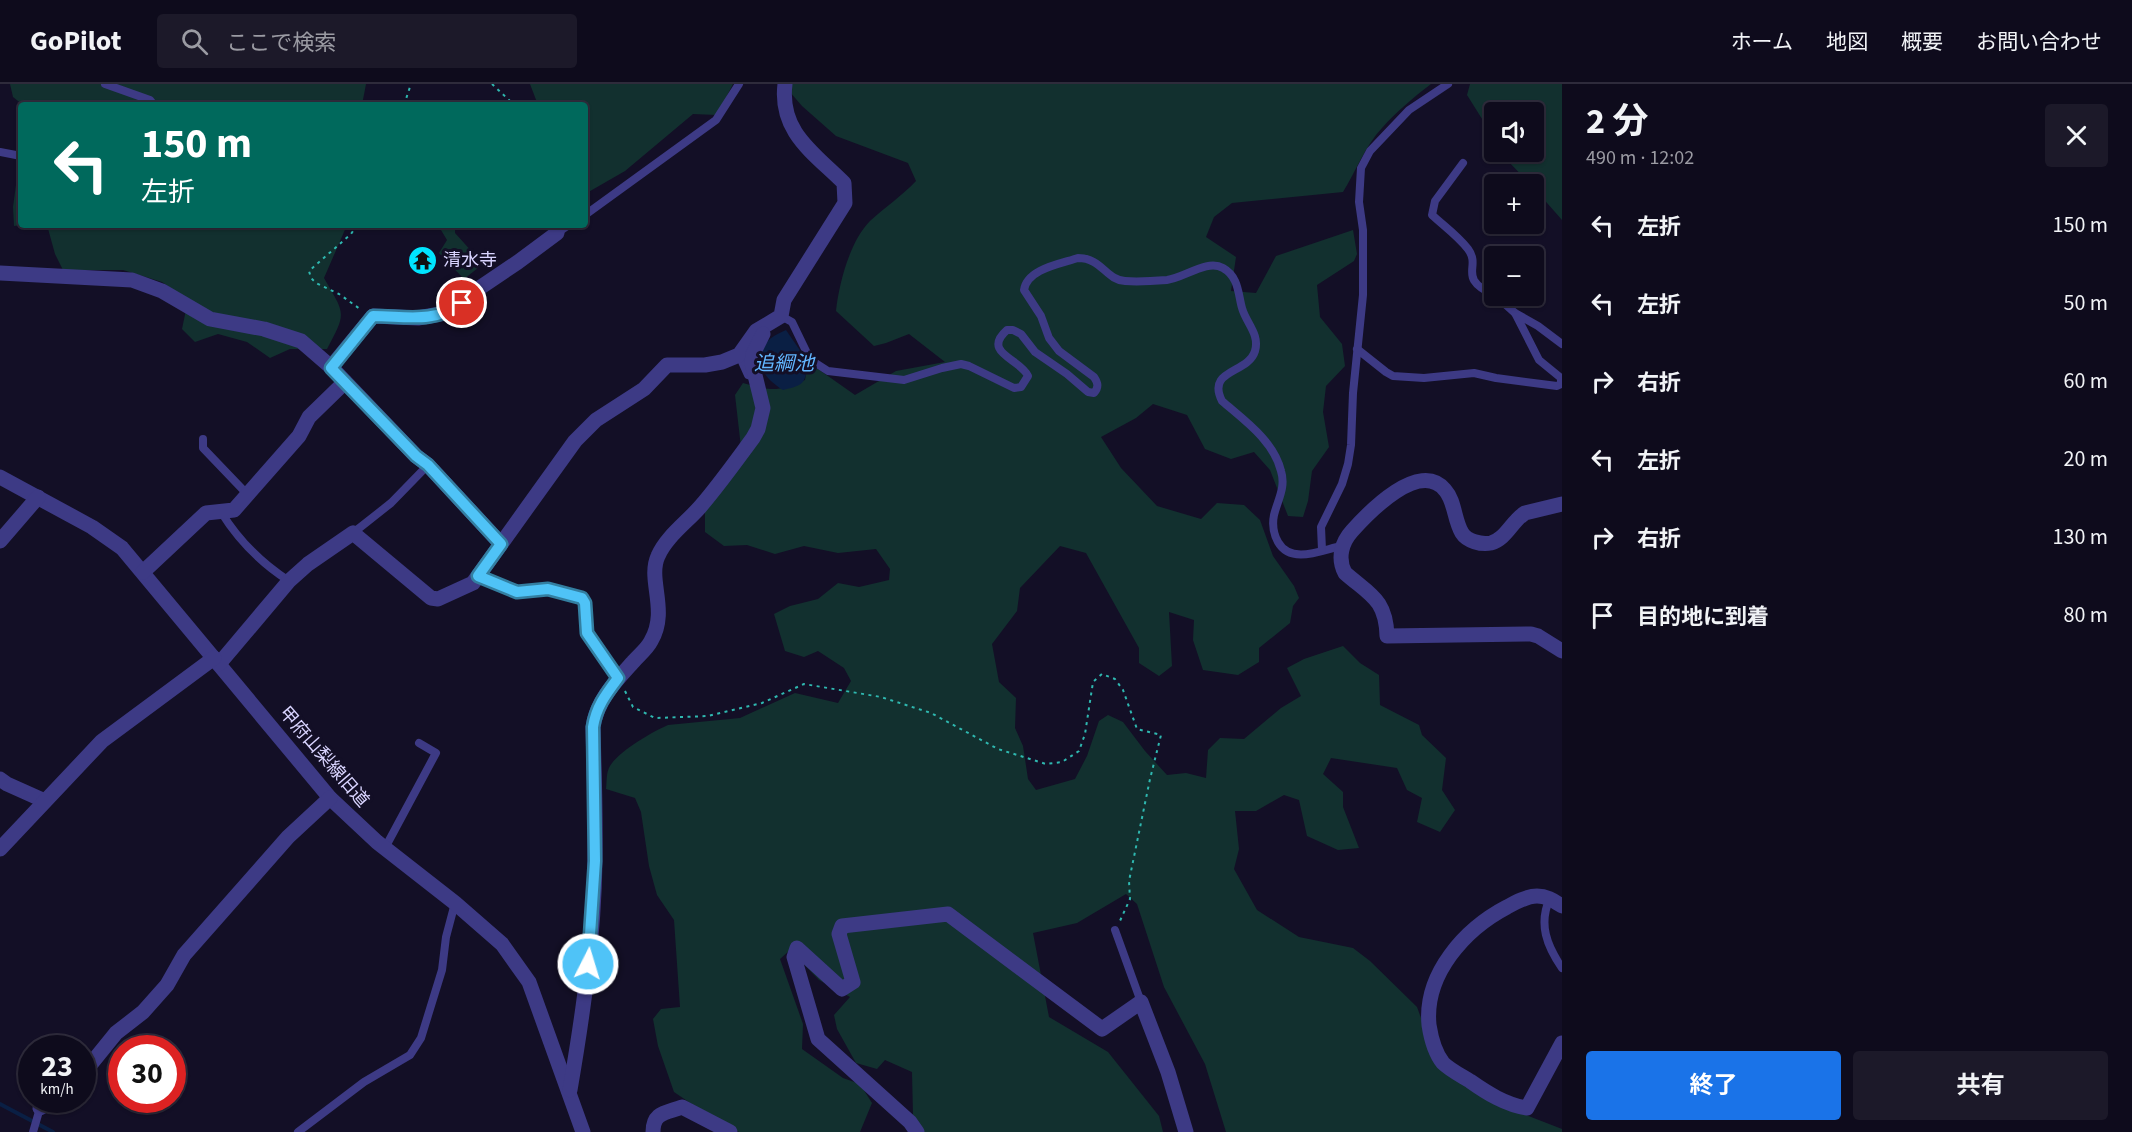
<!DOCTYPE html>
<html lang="ja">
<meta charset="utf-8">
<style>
body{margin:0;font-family:"Source Sans 3","Noto Sans JP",sans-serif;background:#1c1929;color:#f1f3f6;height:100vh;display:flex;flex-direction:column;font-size:22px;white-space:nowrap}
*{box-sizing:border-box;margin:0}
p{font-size:20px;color:#9b9ba3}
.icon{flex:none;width:33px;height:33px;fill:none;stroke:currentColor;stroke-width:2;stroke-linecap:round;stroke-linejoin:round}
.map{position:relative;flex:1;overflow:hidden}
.drawer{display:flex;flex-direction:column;background:#0e0b1c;width:570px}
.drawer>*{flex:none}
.banner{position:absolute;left:18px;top:18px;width:570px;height:126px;border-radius:6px;box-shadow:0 2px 4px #0004,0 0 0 2px #2e2b3b;background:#00695c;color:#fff;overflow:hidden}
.buttons{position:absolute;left:1484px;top:18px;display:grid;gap:12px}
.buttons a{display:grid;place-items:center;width:60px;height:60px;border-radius:6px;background:#0e0b1c;box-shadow:0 2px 4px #0004,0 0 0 2px #2e2b3b;font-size:30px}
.speed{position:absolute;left:18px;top:951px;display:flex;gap:12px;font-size:30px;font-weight:700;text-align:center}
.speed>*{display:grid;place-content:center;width:78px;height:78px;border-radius:50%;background:#0e0b1c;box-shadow:0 2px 4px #0004,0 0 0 2px #2e2b3b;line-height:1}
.speed small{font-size:15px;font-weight:400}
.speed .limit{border:9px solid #d22;background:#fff;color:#111}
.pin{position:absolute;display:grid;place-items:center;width:51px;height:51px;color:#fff;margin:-26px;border:3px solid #fff;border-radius:50%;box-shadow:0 2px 6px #0007}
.me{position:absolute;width:66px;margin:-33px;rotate:5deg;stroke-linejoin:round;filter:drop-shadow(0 0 4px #0008)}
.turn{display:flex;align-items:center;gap:21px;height:126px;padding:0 24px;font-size:27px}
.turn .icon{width:78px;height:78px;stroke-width:2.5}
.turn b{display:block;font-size:42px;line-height:51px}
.round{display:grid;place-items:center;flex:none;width:63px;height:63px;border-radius:6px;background:#1c1929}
.headline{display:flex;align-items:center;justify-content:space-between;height:102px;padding:0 24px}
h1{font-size:36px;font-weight:700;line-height:45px}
.primary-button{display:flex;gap:12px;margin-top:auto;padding:12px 24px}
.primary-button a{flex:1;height:69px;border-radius:6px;background:#1a73e8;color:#fff;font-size:24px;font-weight:700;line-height:69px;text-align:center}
.primary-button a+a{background:#1c1929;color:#f1f3f6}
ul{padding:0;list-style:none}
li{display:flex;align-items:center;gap:18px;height:78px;padding:0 24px}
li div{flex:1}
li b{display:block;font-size:22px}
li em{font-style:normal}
header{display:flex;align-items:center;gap:36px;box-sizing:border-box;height:84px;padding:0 30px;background:#0e0b1c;border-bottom:2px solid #2e2b3b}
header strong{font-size:28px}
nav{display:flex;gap:33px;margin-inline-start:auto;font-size:21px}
.search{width:420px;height:54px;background:#1c1929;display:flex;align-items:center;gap:15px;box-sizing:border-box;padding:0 21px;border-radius:6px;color:#9b9ba3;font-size:22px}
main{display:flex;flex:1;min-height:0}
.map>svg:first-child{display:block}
</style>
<header>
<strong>GoPilot</strong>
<div class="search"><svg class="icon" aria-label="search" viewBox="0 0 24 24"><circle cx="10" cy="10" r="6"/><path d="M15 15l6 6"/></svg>ここで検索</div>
<nav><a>ホーム</a><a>地図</a><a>概要</a><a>お問い合わせ</a></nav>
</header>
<main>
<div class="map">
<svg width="1562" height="1048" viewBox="0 0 1562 1048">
<rect width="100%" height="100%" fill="#130f26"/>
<g fill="#12302f">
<polygon points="10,0 366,0 362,21 23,21 13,13"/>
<polygon points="530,0 733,0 717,31 693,30 625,87 585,110 585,21 538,21"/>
<path d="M 783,0 L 1431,0 C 1414,13 1396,28 1382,44 C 1365,62 1356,87 1343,108 L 1232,119 L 1214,133 L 1206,153 L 1236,173 L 1231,207 L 1256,209 L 1276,172 L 1353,146 L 1357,170 L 1354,177 L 1317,201 L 1320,233 L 1342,260 L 1345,282 L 1326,302 L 1323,328 L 1329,363 L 1312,387 L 1308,417 L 1303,433 L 1288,432 L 1270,386 L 1254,368 L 1231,375 L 1205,365 L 1187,331 L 1153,320 L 1136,334 L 1101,353 L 1121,384 L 1157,422 L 1201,435 L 1217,419 L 1244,421 L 1260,436 L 1273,472 L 1294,502 L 1299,514 L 1293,522 L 1290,539 L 1259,564 L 1259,578 L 1238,591 L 1203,586 L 1193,556 L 1194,536 L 1169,528 L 1172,582 L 1159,592 L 1139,579 L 1139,564 L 1086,469 L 1060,462 L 1020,504 L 1017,527 L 992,560 L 999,598 L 1016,614 L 1015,644 L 1023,662 L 1028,695 L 1036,706 L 1075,695 L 1087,672 L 1099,637 L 1108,631 L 1123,638 L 1145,667 L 1167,691 L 1186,689 L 1206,694 L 1208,666 L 1220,654 L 1244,655 L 1281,624 L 1301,612 L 1287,584 L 1304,575 L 1343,562 L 1360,579 L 1379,591 L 1380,621 L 1419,641 L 1422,651 L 1446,674 L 1442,706 L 1455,726 L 1440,748 L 1417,738 L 1422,714 L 1407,706 L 1397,684 L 1331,674 L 1323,690 L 1343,708 L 1343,723 L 1359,764 L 1338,766 L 1307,752 L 1299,716 L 1284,711 L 1256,727 L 1235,727 L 1239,765 L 1234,785 L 1257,826 L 1299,853 L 1353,864 L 1370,877 L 1417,923 L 1432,964 L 1498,1020 L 1562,1045 L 1562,1048 L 1226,1048 L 1205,980 L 1164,903 L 1137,820 L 1126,810 L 1077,839 L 1033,849 L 1049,933 L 1108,968 L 1159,1032 L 1163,1048 L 923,1048 L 913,1031 L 912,988 L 885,976 L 877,985 L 856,979 L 837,945 L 834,931 L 850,913 L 819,896 L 790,866 L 780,875 L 803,940 L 802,965 L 843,994 L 860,1000 L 872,1019 L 860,1048 L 739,1048 L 705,1029 L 674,1008 L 658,962 L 653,935 L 661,925 L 680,923 L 674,836 L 657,811 L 649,782 L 641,728 L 635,714 L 606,705 C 607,698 606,688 610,682 C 619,667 652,648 668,641 L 740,634 L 795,609 L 838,619 L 851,597 L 844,584 L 818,567 L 804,573 L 785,567 L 774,530 L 790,522 L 818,515 L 838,499 L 859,503 L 889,496 L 890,485 L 876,465 L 838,469 L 804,462 L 775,470 L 747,461 L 724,462 L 705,448 L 705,423 L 742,372 L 735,311 L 743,299 C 772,307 777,308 805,296 L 808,278 L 855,311 L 896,287 L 945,278 L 909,250 L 886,259 L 874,262 L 836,227 C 839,199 850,157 870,137 C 885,123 902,112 916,97 L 908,79 L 836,52 L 802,22 Z"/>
<polygon points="1470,0 1562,0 1562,136 1533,103 1533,100 1530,100 1507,76 1502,68 1533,68 1533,28 1494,28 1494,54 1467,11"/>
<polygon points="18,86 21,86 22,141 14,142 13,123"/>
<path d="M 47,141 L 347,141 L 324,194 C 345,231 347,227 327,265 L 290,265 L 270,274 L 247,258 L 218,250 L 195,258 L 182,245 L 188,216 L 162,198 L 123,186 L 63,186 L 55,170 Z"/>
<polygon points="438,141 455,141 455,149 483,180 464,195 439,169 447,156"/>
</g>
<path fill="#0a1f44" d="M 786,246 L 808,278 C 805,300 804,301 783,306 C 751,286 751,260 786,246 Z"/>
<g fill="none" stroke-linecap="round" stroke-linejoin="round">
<polyline stroke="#0a1f44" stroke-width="4" points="0,1020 53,1048"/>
<g stroke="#2fb8b0" stroke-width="2" stroke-dasharray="3 4.5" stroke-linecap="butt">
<polyline points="492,0 510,17 511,21"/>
<polyline points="404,21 411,0"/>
<polyline points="357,141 351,150 309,187 311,194 316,199 339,210 360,225"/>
<polyline points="625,607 633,623 655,634 683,633 708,632 762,619 804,600 881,613 931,629 998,665 1046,680 1062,678 1079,667 1085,650 1093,598 1102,590 1115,595 1123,606 1137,645 1161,651 1150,695 1129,797 1130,815 1119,839"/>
</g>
<g stroke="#3d3a85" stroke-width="8">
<polyline points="105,0 150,16 154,21"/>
<polyline points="0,68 21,72"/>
<path d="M 1463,79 L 1435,117 L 1432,131 C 1444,142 1458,152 1468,165 C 1482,184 1456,193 1494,211"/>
<polyline points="585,131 716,36 739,0"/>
<polyline points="557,149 569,141"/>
<polyline points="1496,212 1515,229"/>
<path d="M 781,232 L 792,238 L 806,267 L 814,278 L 828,287 L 904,296 L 942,284 L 961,280 L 969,282 L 1014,304 L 1021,303 L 1028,292 C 1021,275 981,269 1007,246 L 1013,246 L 1021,250 L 1035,268 L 1067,290 L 1088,308 L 1094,309 C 1099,303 1098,299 1094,293 L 1059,267 L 1049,254 L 1041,232 L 1024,206 C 1027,185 1060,180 1078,174 C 1102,174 1106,196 1125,197 C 1138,198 1154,197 1167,196 C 1184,194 1207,175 1223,184 C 1239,193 1238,210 1242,224 C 1246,239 1260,250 1255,267 C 1248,290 1206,285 1222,317 C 1244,336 1274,357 1281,387 C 1286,403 1278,415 1274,431 C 1272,441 1273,449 1278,458 C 1291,481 1322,466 1341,462"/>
<polyline points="1357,265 1386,288 1393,292 1424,294 1474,289 1496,294 1557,302 1561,300 1561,294 1539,276 1515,229 1538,242 1562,260"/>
<polyline points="739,271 748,291 752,292"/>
<polyline points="203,355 203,364 248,411"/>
<path d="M 221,428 C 239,457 261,479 289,497"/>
<polyline points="353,449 391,419 428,381"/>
<polyline points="1322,466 1321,443 1342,400 1348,380 1351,361 1353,309 1363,211 1363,146 1359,118 1361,84 1370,67 1409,26 1448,0"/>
<polyline points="478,492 517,508 548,505 582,514 585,519 587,549 618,594"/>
<polyline points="385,764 436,669 419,659"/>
<path d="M 1550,814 C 1538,840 1547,862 1562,884"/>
<polyline points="1115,846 1141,918"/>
<polyline points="33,1048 40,1024"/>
<polyline points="298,1048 364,998 410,971 421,954 442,886 446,853 455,819"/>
</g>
<g stroke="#3d3a85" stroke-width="15">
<polyline points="0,189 132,196 162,207 210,235 264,245 301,257 331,283"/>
<polyline points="0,393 92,443 122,464 330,714 377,758 455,819 502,860 529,898 583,1048"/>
<path d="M 1562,420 L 1525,429 C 1512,437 1506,455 1491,459 C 1481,461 1467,457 1462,449 C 1454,436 1455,417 1445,406 C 1420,375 1369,428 1352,447 C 1342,458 1337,474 1345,489 C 1370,511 1386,515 1387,552 L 1531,550 L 1538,552 L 1562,567"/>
<polyline points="0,457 38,413"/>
<polyline points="501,460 428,381 416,372 331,283 373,232 418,234 451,228 478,205 518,178 557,149"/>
<polyline points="143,488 206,429 234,426 299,352 309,333 345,298"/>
<path d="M 219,580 L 289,497 L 308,480 L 353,449 L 431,514 L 438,515 L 473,499 L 575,357 L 596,336 L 644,305 L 667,281 L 705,281 L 722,278 L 739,271 L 756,247 L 781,232 L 784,216 L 845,119 L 844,99 C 814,69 779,48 785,0"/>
<polyline points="0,695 7,700 45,717"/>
<polyline points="0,765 102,657 214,574"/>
<path d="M 1562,822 C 1554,817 1547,812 1537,812 C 1527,812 1516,818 1507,823 C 1465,845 1424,890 1429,941 C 1431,954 1435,969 1443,979 C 1450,986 1462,992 1470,997 C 1487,1009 1506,1021 1527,1024 L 1562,959"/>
<polyline points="82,991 116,949 143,928 167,901 184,871 288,753 330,714"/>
<path d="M 570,1006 C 583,930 594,854 595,777 C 596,732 594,688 593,643 C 597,616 615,598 633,578 C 639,571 647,565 651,557 C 669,526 647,496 658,472 C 666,453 687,438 700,423 C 719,401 736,377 753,354 L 758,345 L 763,324 L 752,279 L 753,270 L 763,250"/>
<polyline points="40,1024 55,1016"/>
<path d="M 653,1048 C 653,1028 666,1029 682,1023 L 730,1048"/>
<polyline points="917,1048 910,1038 818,955 794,873 797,864 842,905 853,898 839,850 842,842 948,830 1102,945 1141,918 1168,988 1186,1048"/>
</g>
</g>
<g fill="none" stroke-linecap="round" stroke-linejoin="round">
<defs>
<path id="route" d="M 462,219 C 434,240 405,232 373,232 L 331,284 L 416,372 L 428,381 L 501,460 L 478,492 L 517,508 L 548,505 L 582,514 L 585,519 L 587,549 L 618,594 C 606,610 596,623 593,643 L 595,777 L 588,880"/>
</defs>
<use href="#route" stroke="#337fa1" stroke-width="15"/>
<use href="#route" stroke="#4fc3f7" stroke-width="10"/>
</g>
<defs>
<symbol id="temple-disc" viewBox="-11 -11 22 22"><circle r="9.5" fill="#00e5ff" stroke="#130f26"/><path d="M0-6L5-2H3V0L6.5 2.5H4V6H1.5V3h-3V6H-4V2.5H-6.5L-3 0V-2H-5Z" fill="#111"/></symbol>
</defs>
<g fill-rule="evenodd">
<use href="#temple-disc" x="406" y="160" width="33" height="33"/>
</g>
<g text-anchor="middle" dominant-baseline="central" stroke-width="6" stroke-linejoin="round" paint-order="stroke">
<g font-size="18" fill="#d9d4ff" stroke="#130f26" text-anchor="start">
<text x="443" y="176">清水寺</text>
</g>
<g font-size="18" fill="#d9d4ff" stroke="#130f26">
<text transform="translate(324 673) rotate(49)">甲府山梨線旧道</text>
</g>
<g font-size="20" font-style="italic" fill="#62b6ff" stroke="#130f26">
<text x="784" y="280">追綱池</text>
</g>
</g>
</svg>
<div class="buttons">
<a><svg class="icon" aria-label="sound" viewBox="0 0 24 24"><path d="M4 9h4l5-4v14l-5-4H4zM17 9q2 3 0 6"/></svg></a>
<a>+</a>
<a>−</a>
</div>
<div class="speed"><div>23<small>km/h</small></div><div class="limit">30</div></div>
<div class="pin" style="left:462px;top:219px;background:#d93025"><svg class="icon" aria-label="arrive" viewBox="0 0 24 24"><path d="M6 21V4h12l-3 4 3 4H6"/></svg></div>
<svg class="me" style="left:588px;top:880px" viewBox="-20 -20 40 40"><circle r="17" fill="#4fc3f7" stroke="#fff" stroke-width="3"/><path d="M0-11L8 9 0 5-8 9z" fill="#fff"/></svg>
<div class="banner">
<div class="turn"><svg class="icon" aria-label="left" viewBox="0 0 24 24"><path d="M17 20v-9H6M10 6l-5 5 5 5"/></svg><div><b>150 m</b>左折</div></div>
</div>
</div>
<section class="drawer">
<div class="headline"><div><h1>2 分</h1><p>490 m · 12:02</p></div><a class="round"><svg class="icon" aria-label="close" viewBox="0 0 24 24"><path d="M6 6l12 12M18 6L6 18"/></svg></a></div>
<ul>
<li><svg class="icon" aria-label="left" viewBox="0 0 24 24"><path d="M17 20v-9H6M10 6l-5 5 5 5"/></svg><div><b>左折</b></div><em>150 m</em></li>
<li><svg class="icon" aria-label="left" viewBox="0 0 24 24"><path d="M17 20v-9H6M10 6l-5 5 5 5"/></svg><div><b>左折</b></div><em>50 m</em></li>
<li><svg class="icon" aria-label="right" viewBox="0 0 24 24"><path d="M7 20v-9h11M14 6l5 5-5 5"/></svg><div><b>右折</b></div><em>60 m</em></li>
<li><svg class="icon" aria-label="left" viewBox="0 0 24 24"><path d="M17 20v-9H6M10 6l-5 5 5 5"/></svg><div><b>左折</b></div><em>20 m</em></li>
<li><svg class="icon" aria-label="right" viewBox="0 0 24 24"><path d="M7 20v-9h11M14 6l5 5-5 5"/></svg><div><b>右折</b></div><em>130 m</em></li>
<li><svg class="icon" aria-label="arrive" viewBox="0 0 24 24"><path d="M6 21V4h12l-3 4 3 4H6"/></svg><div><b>目的地に到着</b></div><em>80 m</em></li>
</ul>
<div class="primary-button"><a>終了</a><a>共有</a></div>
</section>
</main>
